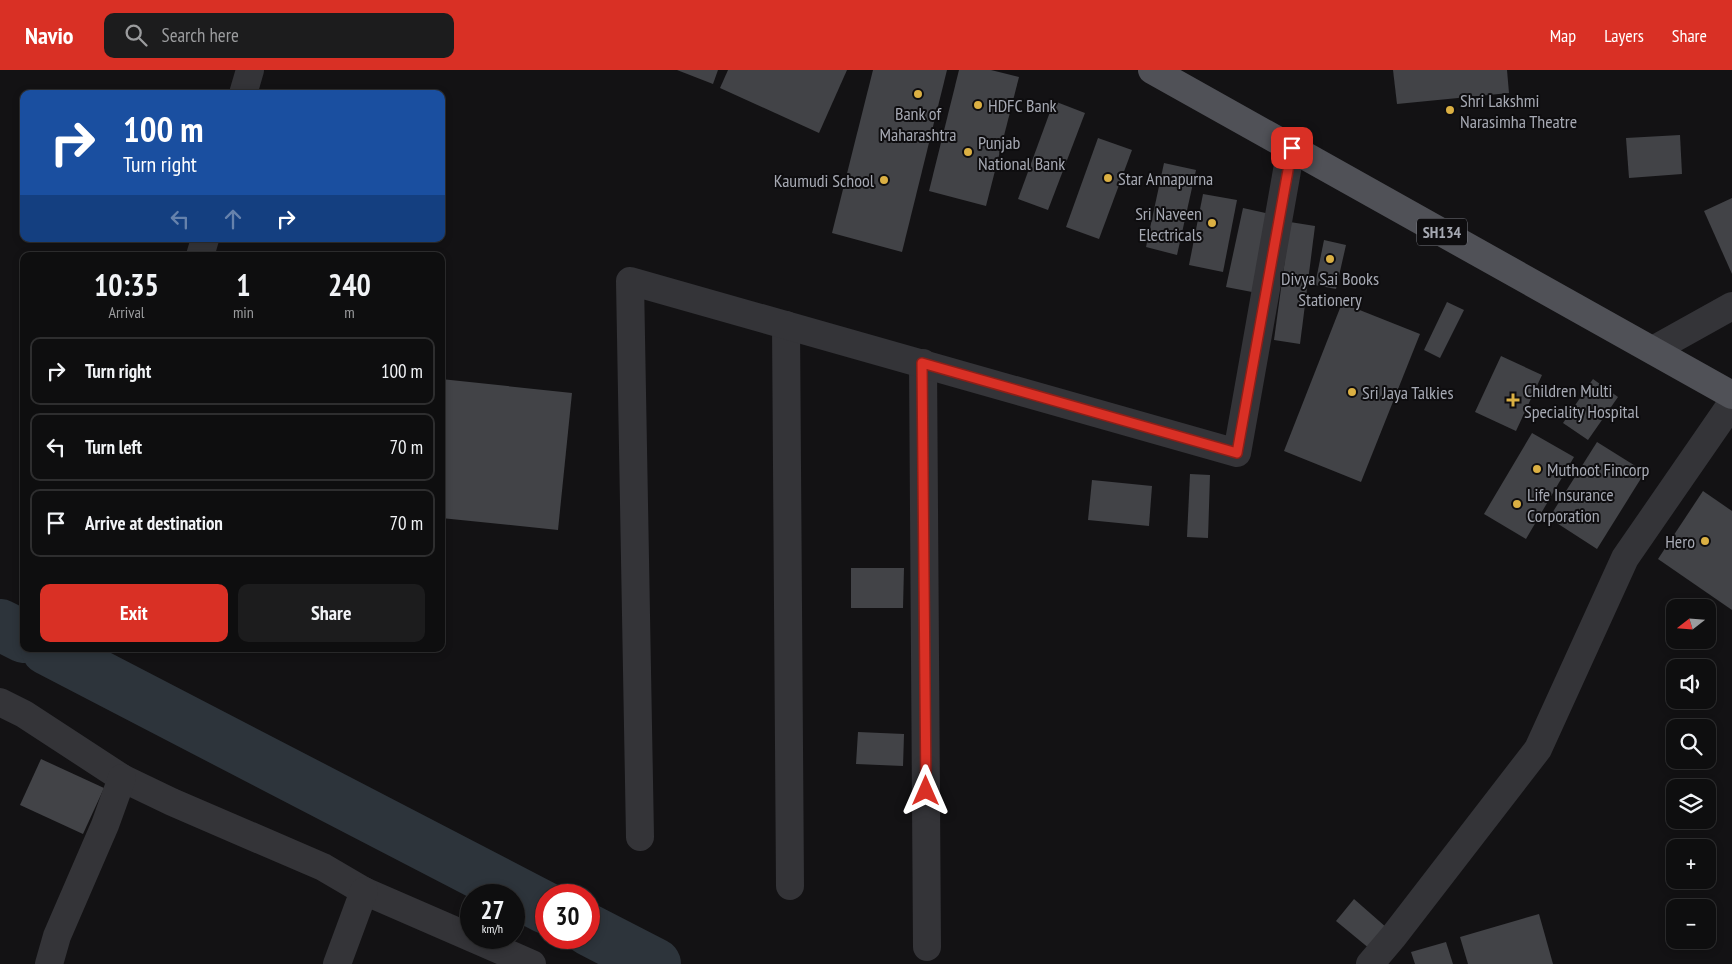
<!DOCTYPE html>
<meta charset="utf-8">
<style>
body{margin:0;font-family:"PT Sans Narrow",sans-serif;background:#1c1c1d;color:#f1f3f6;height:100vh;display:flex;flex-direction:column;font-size:19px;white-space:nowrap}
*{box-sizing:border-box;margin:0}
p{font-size:16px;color:#9b9c9e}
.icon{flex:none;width:28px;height:28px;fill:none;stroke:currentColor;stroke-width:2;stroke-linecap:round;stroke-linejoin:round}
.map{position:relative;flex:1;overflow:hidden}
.sheet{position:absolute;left:20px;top:182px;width:425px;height:400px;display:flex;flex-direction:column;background:#0e0e0f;border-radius:10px;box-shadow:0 2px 8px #0003,0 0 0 1px #2e2e2f}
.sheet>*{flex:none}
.banner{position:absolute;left:20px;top:20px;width:425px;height:152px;border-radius:10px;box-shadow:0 2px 8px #0003,0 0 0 1px #2e2e2f;background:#1a4fa0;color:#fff;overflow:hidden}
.needle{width:32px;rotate:253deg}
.tools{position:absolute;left:1666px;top:529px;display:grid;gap:10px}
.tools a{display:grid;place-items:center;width:50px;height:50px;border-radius:10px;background:#0e0e0f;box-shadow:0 2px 8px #0003,0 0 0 1px #2e2e2f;font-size:25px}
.speed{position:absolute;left:460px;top:814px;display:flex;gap:10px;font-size:25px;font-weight:700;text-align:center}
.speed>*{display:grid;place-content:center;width:65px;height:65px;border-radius:50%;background:#0e0e0f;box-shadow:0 2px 8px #0003,0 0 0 1px #2e2e2f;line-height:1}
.speed small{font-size:12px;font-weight:400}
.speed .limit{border:8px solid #d22;background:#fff;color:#111}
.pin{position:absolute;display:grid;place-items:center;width:42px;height:42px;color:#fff;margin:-21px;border-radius:10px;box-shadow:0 2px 8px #0006}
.me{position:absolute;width:55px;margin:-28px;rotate:0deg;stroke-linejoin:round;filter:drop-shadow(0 0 4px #0008)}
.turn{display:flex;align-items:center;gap:18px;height:105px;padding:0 20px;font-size:22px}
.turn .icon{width:65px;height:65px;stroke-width:2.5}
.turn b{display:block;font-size:35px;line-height:42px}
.lanes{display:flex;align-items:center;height:48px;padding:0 20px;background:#0003;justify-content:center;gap:25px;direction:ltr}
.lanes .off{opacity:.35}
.eta{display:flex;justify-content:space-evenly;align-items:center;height:85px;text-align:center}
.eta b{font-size:30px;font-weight:700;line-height:35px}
.cta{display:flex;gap:10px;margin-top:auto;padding:10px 20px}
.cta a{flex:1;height:58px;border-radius:10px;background:#d93025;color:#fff;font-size:20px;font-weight:700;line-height:58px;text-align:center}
.cta a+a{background:#1c1c1d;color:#f1f3f6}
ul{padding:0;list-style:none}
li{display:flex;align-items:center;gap:15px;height:68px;margin:0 10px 8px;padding:0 10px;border:2px solid #2e2e2f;border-radius:10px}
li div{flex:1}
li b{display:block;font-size:19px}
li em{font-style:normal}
header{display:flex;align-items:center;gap:30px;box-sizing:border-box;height:70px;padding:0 25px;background:#d93025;color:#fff}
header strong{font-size:24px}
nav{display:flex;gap:28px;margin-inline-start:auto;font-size:18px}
.search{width:350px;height:45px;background:#1c1c1d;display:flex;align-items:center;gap:12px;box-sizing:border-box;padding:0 18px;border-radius:10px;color:#9b9c9e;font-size:19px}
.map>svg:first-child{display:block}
</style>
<header>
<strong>Navio</strong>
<div class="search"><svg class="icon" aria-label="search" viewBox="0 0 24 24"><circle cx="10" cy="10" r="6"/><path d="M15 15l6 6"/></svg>Search here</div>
<nav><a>Map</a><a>Layers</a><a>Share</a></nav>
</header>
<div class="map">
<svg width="1732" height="894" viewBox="0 0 1732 894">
<rect width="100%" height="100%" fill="#131214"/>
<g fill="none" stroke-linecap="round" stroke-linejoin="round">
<g stroke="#2d343b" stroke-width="52">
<polyline points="0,555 24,567"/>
<polyline points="47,579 546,838"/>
<polyline points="589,860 655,894"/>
</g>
</g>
<g fill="#424347">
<polygon points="677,0 718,0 713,14"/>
<polygon points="728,0 847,0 819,63 720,18"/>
<polygon points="873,0 947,0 902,182 832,163"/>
<polygon points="959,0 991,0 1019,7 986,136 929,121"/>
<polygon points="1393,0 1507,0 1509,23 1397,34"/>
<polygon points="1054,31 1085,43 1048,140 1018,129"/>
<polygon points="1680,65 1682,104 1629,108 1626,68"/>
<polygon points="1098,68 1132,80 1099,169 1066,157"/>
<polygon points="1164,93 1196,100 1177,185 1146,177"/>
<polygon points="1203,124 1237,130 1223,202 1189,195"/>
<polygon points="1732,128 1732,204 1704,141"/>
<polygon points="1243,138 1270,144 1252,222 1226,217"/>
<polygon points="1290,152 1315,156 1300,274 1274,270"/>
<polygon points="1324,170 1346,175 1336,219 1315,215"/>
<polygon points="1447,232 1464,240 1440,288 1424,280"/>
<polygon points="1342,233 1420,264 1361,412 1284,381"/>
<polygon points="1501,286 1542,305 1516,361 1475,342"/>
<polygon points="441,309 572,323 558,460 441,448"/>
<polygon points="1593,309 1618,327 1588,370 1563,353"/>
<polygon points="1532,363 1574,387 1526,469 1484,444"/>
<polygon points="1597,372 1645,402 1597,479 1549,448"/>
<polygon points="1190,404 1210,405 1208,468 1187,467"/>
<polygon points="1092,410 1152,416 1149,456 1088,450"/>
<polygon points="1703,421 1732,441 1732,540 1658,489"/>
<polygon points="851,498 904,498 903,538 851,538"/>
<polygon points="858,662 904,664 903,696 856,694"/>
<polygon points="41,689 104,718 83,764 20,735"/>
<polygon points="1354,829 1387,858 1370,879 1336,851"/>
<polygon points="1539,844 1553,894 1468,894 1460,867"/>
<polygon points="1446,872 1453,894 1415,894 1411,882"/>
</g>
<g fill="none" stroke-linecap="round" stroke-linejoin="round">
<g stroke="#343438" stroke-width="28">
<polyline points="243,24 250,0"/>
<polyline points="200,186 205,169"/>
<polyline points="786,255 790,816"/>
<polyline points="1653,280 1732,236"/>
<polyline points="923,293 927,877"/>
<polyline points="0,632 24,644 122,708 172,732 323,797 364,821 532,894"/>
<polyline points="640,767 630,211 1237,383 1291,78"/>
<polyline points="49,894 57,866 105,755 122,708"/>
<polyline points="337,894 364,821"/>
<polyline points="1370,894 1393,867 1538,679 1625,488 1732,333"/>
</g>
<polyline stroke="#505157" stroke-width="28" points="1152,0 1732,325"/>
</g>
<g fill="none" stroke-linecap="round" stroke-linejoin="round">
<defs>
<polyline id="route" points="926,721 922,293 1237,383 1292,78"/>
</defs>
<use href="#route" stroke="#8d1f18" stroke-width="12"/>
<use href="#route" stroke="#d93025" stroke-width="9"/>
</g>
<g fill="#dbb043" stroke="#0e0d0f" stroke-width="2">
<circle cx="918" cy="24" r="5"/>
<circle cx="978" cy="35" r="5"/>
<circle cx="1450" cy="40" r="5"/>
<circle cx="968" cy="82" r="5"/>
<circle cx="1108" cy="108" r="5"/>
<circle cx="884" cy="110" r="5"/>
<circle cx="1212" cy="153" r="5"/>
<circle cx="1330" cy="189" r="5"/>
<circle cx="1352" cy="322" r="5"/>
<path d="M1510.5 322.5h5v5h5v5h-5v5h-5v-5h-5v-5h5z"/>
<circle cx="1537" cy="399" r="5"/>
<circle cx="1517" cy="434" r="5"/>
<circle cx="1705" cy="471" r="5"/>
</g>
<g text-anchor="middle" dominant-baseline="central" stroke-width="4" stroke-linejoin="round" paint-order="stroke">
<rect fill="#0e0d0f" stroke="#787a82" stroke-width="1" x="1417" y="148.5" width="50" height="27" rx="4"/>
<g font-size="16" font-weight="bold" fill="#a6a9b3">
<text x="1442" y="162">SH134</text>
</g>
<g font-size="18" fill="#a6a9b3" stroke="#0e0d0f" text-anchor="start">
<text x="1460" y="30">Shri Lakshmi<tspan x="1460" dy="21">Narasimha Theatre</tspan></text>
<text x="988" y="35">HDFC Bank</text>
<text x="918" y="43" text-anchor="middle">Bank of<tspan x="918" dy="21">Maharashtra</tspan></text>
<text x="978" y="72">Punjab<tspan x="978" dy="21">National Bank</tspan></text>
<text x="1118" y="108">Star Annapurna</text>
<text x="874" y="110" text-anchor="end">Kaumudi School</text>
<text x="1202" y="143" text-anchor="end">Sri Naveen<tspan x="1202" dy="21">Electricals</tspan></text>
<text x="1330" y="208" text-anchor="middle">Divya Sai Books<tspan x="1330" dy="21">Stationery</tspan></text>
<text x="1524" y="320">Children Multi<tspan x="1524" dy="21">Speciality Hospital</tspan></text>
<text x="1362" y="322">Sri Jaya Talkies</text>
<text x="1547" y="399">Muthoot Fincorp</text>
<text x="1527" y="424">Life Insurance<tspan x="1527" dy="21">Corporation</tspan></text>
<text x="1695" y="471" text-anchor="end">Hero</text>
</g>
</g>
</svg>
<div class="tools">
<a><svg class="needle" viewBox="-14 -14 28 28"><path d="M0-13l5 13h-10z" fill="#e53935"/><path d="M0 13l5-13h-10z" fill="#9b9c9e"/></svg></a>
<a><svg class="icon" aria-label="sound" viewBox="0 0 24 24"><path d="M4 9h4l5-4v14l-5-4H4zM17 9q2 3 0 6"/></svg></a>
<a><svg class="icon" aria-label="search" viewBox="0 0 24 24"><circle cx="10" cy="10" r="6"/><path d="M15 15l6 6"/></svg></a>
<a><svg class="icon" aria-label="layers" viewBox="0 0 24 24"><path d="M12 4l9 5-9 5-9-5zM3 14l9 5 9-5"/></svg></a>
<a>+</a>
<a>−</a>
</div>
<div class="speed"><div>27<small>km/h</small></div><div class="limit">30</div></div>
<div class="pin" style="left:1292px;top:78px;background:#d93025"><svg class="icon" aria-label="arrive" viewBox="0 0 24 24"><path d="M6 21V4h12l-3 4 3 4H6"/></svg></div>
<svg class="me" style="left:926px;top:721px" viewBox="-20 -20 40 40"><path d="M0-17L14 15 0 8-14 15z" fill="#d93025" stroke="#fff" stroke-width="4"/></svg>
<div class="banner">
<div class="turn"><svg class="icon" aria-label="right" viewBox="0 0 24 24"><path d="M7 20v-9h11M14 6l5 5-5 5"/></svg><div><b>100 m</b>Turn right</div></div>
<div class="lanes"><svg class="icon off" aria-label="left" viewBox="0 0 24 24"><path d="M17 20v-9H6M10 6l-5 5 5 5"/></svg><svg class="icon off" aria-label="ahead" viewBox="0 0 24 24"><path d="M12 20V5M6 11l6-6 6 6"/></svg><svg class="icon" aria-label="right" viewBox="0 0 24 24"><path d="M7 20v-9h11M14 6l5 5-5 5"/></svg></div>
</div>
<section class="sheet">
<div class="eta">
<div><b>10:35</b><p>Arrival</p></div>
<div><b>1</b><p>min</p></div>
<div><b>240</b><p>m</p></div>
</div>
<ul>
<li><svg class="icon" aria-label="right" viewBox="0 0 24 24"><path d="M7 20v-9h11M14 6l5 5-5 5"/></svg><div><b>Turn right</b></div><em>100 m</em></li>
<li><svg class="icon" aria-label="left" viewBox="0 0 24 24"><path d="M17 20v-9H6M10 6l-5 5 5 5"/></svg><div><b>Turn left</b></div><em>70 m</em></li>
<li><svg class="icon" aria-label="arrive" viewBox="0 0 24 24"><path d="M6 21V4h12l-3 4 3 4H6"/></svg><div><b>Arrive at destination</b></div><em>70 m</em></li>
</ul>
<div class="cta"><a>Exit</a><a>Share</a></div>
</section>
</div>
